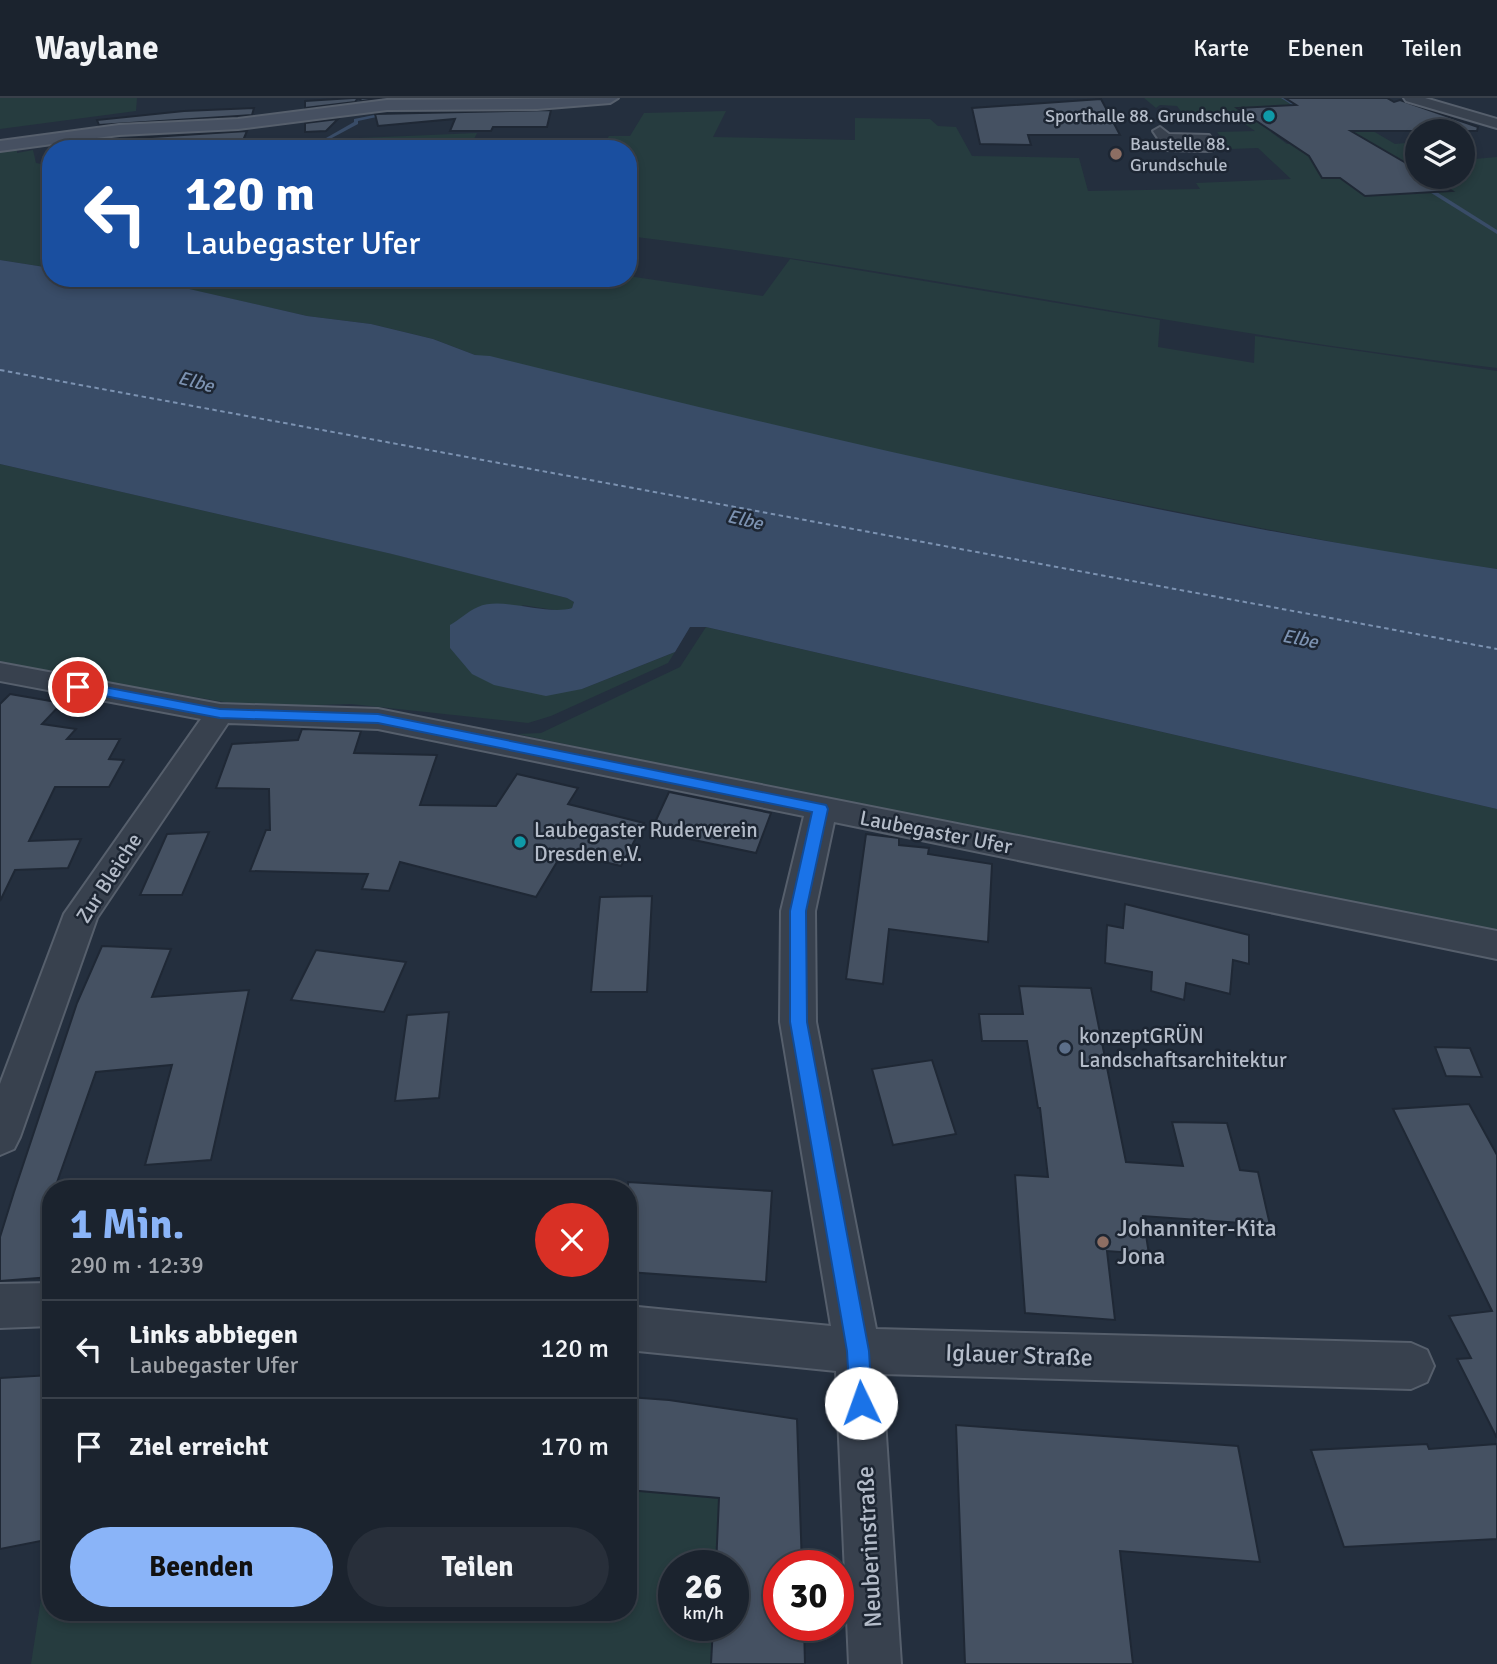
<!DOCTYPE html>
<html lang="de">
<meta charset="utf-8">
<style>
body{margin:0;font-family:Signika,sans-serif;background:#282f3a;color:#f1f3f6;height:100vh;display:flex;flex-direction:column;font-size:26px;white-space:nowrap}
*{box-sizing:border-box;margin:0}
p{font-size:23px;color:#a0a4aa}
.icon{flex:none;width:38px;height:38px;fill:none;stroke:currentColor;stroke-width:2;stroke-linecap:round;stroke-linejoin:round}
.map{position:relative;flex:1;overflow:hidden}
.panel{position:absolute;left:42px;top:1082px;width:595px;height:441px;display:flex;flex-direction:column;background:#1b232e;border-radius:28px;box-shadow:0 4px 10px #0003,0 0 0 2px #39404a}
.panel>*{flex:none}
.top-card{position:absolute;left:42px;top:42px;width:595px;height:147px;border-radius:28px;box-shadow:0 4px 10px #0003,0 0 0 2px #39404a;background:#1a4fa0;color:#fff;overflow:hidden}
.controls{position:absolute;left:1405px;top:21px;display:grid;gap:14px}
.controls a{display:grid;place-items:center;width:70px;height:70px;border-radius:50%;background:#1b232e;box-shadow:0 4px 10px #0003,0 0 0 2px #39404a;font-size:35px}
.speed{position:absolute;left:658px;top:1452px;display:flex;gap:14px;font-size:35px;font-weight:700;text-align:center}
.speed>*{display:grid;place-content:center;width:91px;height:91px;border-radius:50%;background:#1b232e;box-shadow:0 4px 10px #0003,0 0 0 2px #39404a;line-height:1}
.speed small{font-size:18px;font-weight:400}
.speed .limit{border:10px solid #d22;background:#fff;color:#111}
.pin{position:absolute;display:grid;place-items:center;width:60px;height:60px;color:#fff;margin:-30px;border:4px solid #fff;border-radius:50%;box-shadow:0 2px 7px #0007}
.me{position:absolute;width:77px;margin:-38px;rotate:357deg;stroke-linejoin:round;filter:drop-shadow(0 0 5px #0008)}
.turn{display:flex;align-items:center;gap:24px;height:147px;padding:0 28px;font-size:32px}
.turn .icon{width:91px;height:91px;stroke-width:2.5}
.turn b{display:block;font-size:49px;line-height:60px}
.round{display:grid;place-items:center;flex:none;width:74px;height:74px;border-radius:37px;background:#282f3a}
.overview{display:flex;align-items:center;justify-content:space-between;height:119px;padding:0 28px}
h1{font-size:42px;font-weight:700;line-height:52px;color:#8ab4f8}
.action{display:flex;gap:14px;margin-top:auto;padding:14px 28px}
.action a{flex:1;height:80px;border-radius:42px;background:#8ab4f8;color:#111;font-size:28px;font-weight:700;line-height:80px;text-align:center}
.action a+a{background:#282f3a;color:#f1f3f6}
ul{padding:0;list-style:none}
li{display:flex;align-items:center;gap:21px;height:98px;padding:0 28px;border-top:2px solid #39404a}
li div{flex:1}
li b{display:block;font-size:26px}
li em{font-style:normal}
header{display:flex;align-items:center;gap:42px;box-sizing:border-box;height:98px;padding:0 35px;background:#1b232e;border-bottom:2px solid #39404a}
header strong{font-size:33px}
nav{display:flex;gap:38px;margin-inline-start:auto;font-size:24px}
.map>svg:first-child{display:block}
</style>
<header>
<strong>Waylane</strong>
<nav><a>Karte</a><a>Ebenen</a><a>Teilen</a></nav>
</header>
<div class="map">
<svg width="1497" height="1566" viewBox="0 0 1497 1566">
<rect width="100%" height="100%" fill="#242f3e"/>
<g fill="#263c3f" fill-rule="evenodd">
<polygon points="0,0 137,0 136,13 0,31"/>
<path d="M 1144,0 L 1317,0 L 1395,46 L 1417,44 L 1418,79 L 1463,79 L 1463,62 L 1497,59 L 1497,270 C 1206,236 919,173 628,138 L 628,51 L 561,51 L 564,46 L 602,48 L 609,38 L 630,38 L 644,15 L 726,13 L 713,39 L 855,42 L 855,20 L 930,21 L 938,28 L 956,29 L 972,58 L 1079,60 L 1088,93 L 1200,91 L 1196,85 L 1291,81 L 1258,50 L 1231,51 L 1217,34 L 1255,33 L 1233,18 L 1225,16 L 1183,16 L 1177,8 L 1160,7 L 1156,10 ZM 1322,30 L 1305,45 L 1287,46 L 1271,34 Z"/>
<polygon points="477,35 469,51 441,51 438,45 397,46 398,42 333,44 316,51 260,51 265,44"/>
<polygon points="17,51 17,55 33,52 36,65 51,68 51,170 0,162 0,53"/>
<polygon points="790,161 1160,222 1158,249 1254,265 1255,238 1497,273 1497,471 1394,456 954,370 475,257 433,241 371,226 307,218 171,187 130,180 628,180 628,178 763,198"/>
<polygon points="0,366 393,456 567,500 574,504 572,510 561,513 522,507 582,591 675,554 668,565 551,618 528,625 351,606 285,608 224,604 0,566"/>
<polygon points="706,529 1497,711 1497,834 816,699 517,636 541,635 680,569"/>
<polygon points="628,1392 719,1400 716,1468 674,1468 674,1528 713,1528 711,1566 31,1566 51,1436 51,1514 628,1514"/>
</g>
<path fill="#394c67" d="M 0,162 L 51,170 L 51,180 L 130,180 L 157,187 L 163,185 L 307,218 L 371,226 L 433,241 L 475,257 L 490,258 C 824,340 1157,420 1497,471 L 1497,711 L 706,529 L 690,529 L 675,554 L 582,591 L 546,598 L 494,587 L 472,576 L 450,550 L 450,527 C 459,522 468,513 478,509 C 502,498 546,518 572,510 L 574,504 L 567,500 L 392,456 L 0,366 Z"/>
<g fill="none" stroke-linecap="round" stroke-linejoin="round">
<g fill="#394c67" fill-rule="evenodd">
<polygon points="1281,0 1286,0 1307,13 1303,14"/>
<polygon points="384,15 386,17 358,23 358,26 330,41 326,40 354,24 354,21"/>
<polygon points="322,42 326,43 313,51 307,51"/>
<polygon points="1420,86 1424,86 1497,132 1497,136 1420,88"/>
</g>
<polyline stroke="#7c92b1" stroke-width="2" stroke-dasharray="4.5 3.5" stroke-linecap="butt" points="0,272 1497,551"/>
</g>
<g fill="#455162" stroke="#1f2835" stroke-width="2">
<polygon points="353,0 382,0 362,3 358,0 355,4 305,10 305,3"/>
<polygon points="1285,0 1387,0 1394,4 1400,2 1478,29 1477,33 1351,33 1418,72 1418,79 1428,79 1452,93 1365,98 1340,80 1322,80 1309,58 1237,10 1296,7"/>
<polygon points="1101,1 1120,37 1028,37 1031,47 980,46 972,10"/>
<polygon points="254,10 252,17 238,18 99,27 97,22 184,13"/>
<polygon points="551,12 547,29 493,29 491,33 450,33 455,21 378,28 375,16"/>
<polygon points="338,21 326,33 305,34 305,25"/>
<polygon points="247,33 242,45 175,48 173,51 156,51 142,44 106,47 104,42"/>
<polygon points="10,596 62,605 42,626 76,631 67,641 120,641 109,661 124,662 109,689 55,689 29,743 81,741 68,770 15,772 0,803 0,606"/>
<polygon points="302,631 361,633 354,655 437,657 420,707 496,708 517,676 578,690 568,706 644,725 621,768 563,754 536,799 400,764 389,793 362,791 368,776 250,773 266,732 270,732 269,691 216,690 232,646 298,642"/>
<polygon points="669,694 771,715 756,755 651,733"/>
<polygon points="209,734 182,797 140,797 167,736"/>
<polygon points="866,736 899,740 899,747 929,750 928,756 992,766 988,844 889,831 883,886 846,881"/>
<polygon points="652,798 647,894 591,894 600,799"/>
<polygon points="1125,806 1249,837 1249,866 1233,862 1230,896 1186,885 1184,902 1151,893 1152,874 1105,865 1107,827 1123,830"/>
<polygon points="102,848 171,851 152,899 249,892 211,1062 145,1067 172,967 96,974 55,1090 51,1090 51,1179 0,1183 0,1139 14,1094 77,905"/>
<polygon points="316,852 406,864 384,914 291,902"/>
<polygon points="1019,888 1091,890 1126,1064 1183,1068 1172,1024 1227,1025 1240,1072 1258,1074 1270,1127 1143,1118 1149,1156 1107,1153 1115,1222 1025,1215 1015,1077 1048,1079 1040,1010 1038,1010 1027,943 982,943 979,916 1023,916"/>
<polygon points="449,914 439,1000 395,1003 407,917"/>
<polygon points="1435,949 1470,950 1482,979 1446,978"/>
<polygon points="932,962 956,1036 893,1047 872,971"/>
<polygon points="1469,1006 1497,1057 1497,1340 1457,1261 1471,1260 1449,1218 1492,1213 1393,1011"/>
<polygon points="628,1084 772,1093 766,1184 628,1174"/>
<polygon points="51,1277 51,1441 0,1451 0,1280"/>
<polygon points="628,1299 669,1302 797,1321 802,1468 779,1468 779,1528 804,1528 805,1566 711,1566 713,1528 733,1528 733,1468 716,1468 719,1400 628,1392"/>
<polygon points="956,1327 1238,1348 1260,1464 1120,1453 1133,1566 965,1566"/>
<polygon points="1427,1346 1429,1351 1497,1346 1497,1441 1344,1449 1311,1352"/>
</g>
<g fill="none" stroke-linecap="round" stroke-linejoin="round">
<defs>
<g id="street">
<polygon points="1404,0 1425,0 1497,21 1497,30 1406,3"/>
<polygon points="1160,29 1169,36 1209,37 1218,49 1211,53 1166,52 1153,33"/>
<polygon points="0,565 220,606 378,611 1497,833 1497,861 834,724 815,813 816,924 876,1231 1411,1245 1427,1252 1434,1268 1427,1284 1411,1291 882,1276 901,1566 849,1566 836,1273 628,1252 628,1208 831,1228 780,924 781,813 804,718 378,631 228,625 97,820 20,1039 14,1051 0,1057 0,986 64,816 201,621 0,583"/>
<polygon points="51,1185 51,1228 0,1230 0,1186"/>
</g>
<polygon id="secondary" points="618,0 610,5 537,11 387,12 238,31 119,37 0,53 0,43 119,27 238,21 387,2"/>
</defs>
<use href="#street" stroke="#565f6c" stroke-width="4"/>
<use href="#secondary" stroke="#565f6c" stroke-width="4"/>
<use href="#street" fill="#38414e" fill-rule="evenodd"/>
<use href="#secondary" fill="#465061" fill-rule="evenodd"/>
</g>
<polygon fill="#1a73e8" stroke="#114b97" stroke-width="2" points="78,584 220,611 378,616 826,707 828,711 806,813 807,924 869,1253 872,1305 869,1313 861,1316 853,1313 850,1305 847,1253 790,924 790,813 812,714 378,625 220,620 73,592 71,589"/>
<g fill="#0f9aa8" stroke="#1d2633" stroke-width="2.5">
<circle cx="1269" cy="18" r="7"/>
<circle cx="520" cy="744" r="7"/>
</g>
<g fill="#8d6e63" stroke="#1d2633" stroke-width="2.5">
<circle cx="1116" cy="56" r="7"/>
<circle cx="1103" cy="1144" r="7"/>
</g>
<circle fill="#5c6f8a" stroke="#1d2633" stroke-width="2.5" cx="1065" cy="950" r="7"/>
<g text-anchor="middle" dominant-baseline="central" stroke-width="5" stroke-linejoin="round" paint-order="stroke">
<g font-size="18" fill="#b4bcc9" stroke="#1d2633" text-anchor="end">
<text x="1255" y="18">Sporthalle 88. Grundschule</text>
<text x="1130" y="46" text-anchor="start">Baustelle 88.<tspan x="1130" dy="21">Grundschule</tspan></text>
</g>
<g font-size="19" font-style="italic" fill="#7c92b1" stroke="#1d2633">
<text transform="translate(196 284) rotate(15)">Elbe</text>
<text transform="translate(745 422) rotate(13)">Elbe</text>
<text transform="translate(1300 541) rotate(11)">Elbe</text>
</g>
<g font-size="21" fill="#b4bcc9" stroke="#1d2633" text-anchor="start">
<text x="534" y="732">Laubegaster Ruderverein<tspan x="534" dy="24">Dresden e.V.</tspan></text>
<text x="1079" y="938">konzeptGRÜN<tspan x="1079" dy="24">Landschaftsarchitektur</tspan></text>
</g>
<g font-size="21" fill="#b4bcc9" stroke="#1d2633">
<text transform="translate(936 734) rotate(11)">Laubegaster Ufer</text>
<text transform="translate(109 780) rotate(-57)">Zur Bleiche</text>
</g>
<g font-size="24" fill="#b4bcc9" stroke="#1d2633" text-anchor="start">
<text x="1117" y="1130">Johanniter-Kita<tspan x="1117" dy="28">Jona</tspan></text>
</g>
<g font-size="24" fill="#b4bcc9" stroke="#1d2633">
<text transform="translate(1019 1257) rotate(2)">Iglauer Straße</text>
<text transform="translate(869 1449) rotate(-93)">Neuberinstraße</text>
</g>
</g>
</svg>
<div class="controls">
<a><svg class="icon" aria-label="layers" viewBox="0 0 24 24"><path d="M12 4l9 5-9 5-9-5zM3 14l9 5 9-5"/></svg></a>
</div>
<div class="speed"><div>26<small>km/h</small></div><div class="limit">30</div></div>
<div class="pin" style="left:78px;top:589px;background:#d93025"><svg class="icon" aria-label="arrive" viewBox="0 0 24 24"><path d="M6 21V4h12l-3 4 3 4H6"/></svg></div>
<svg class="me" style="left:861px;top:1305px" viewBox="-20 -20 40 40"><circle r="19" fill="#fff"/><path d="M0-13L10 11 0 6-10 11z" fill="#1a73e8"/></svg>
<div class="top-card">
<div class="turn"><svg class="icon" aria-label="left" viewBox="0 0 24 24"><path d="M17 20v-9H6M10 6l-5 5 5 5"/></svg><div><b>120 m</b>Laubegaster Ufer</div></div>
</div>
<section class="panel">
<div class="overview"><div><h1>1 Min.</h1><p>290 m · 12:39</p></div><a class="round" style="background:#d93025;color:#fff"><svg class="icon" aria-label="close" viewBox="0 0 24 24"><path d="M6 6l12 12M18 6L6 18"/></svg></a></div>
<ul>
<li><svg class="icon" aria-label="left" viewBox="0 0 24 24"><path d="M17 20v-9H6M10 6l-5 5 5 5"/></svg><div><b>Links abbiegen</b><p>Laubegaster Ufer</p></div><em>120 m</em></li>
<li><svg class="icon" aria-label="arrive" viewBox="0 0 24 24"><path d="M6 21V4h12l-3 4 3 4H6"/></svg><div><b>Ziel erreicht</b></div><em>170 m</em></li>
</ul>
<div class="action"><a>Beenden</a><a>Teilen</a></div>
</section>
</div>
